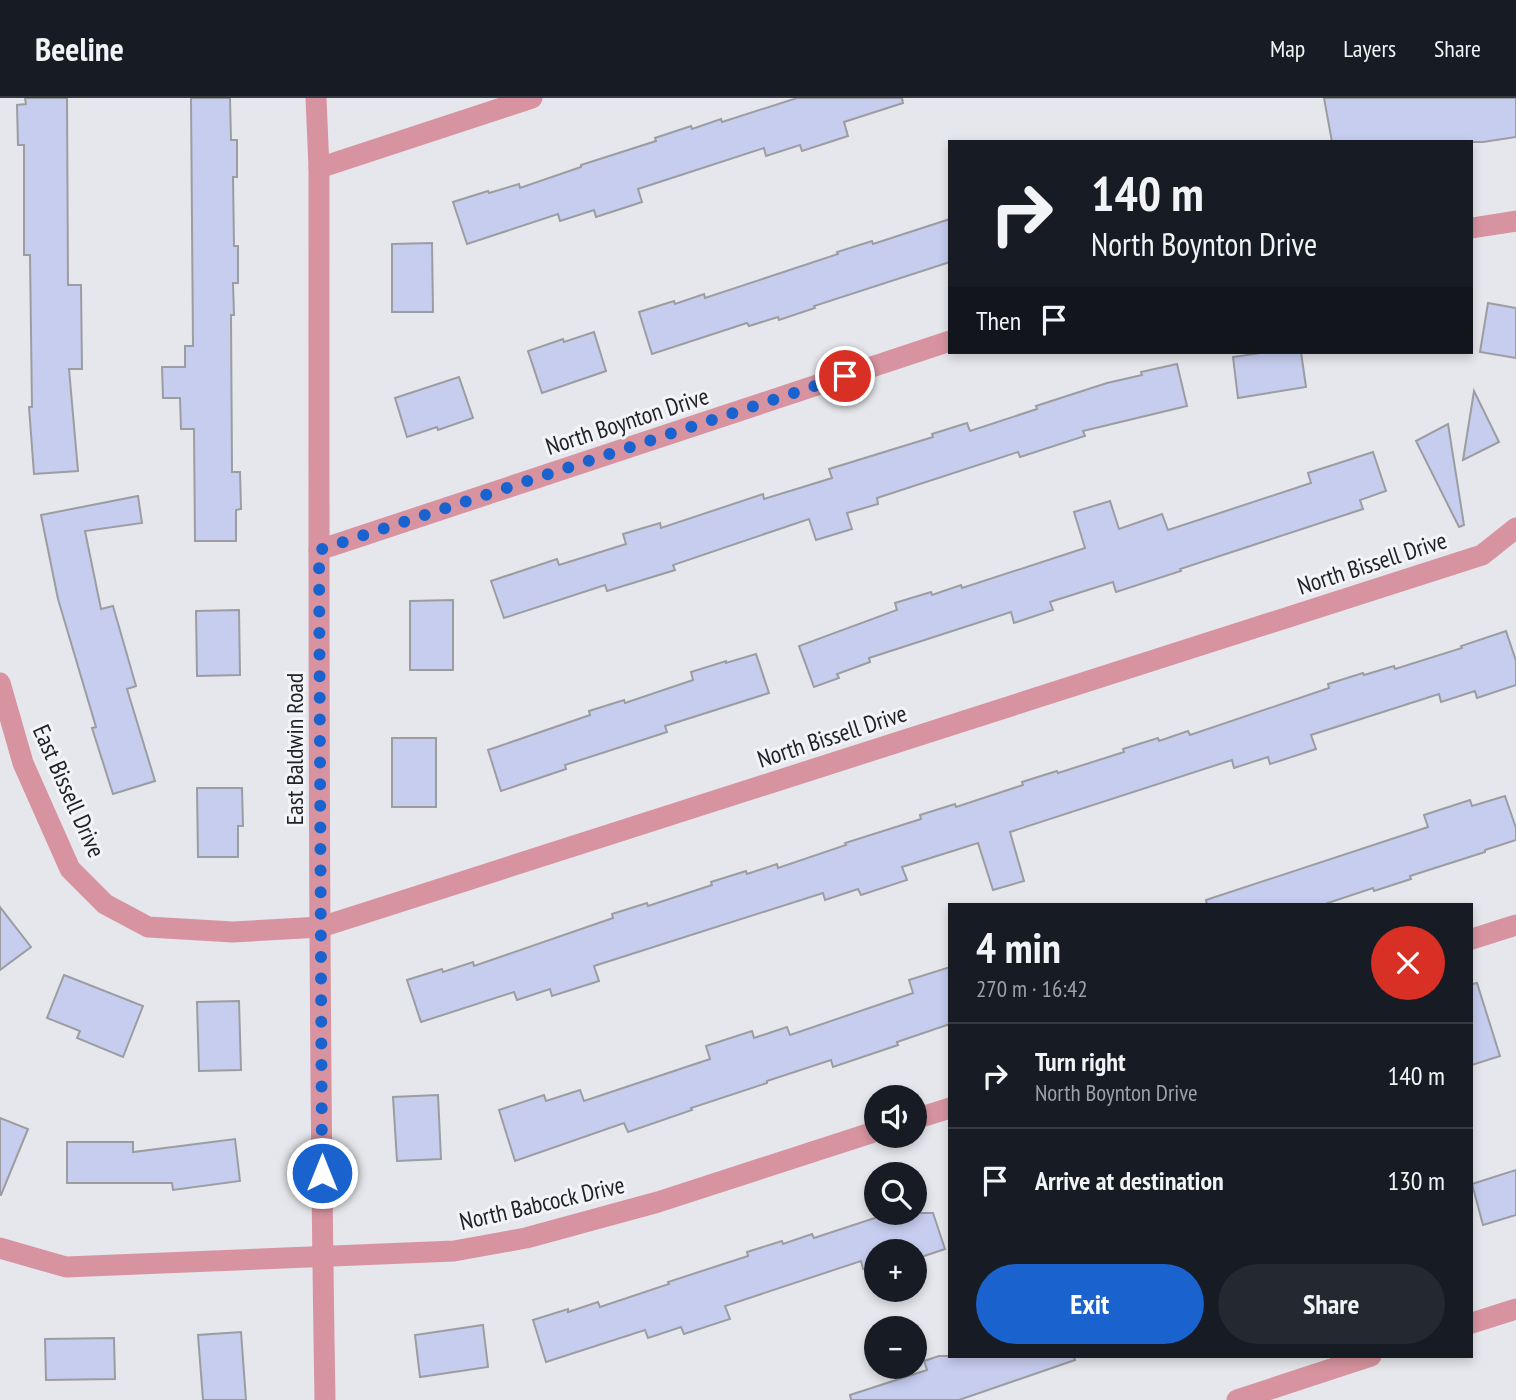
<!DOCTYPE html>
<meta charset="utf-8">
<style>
body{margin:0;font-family:"PT Sans Narrow",sans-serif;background:#242831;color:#f1f3f6;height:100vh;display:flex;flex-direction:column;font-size:26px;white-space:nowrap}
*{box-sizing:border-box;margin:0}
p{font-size:23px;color:#9ea1a6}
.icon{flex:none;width:38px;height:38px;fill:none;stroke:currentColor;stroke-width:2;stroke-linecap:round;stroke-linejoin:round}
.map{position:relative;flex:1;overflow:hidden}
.side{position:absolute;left:948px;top:805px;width:525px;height:455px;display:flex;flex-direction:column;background:#171b24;border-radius:0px;box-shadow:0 4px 10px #0003}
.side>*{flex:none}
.banner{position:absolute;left:948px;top:42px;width:525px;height:214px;border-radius:0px;box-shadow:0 4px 10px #0003;background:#171b24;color:#f1f3f6;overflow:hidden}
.tools{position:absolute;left:864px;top:987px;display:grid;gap:14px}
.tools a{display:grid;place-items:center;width:63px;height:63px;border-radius:50%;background:#171b24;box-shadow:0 4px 10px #0003;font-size:35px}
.pin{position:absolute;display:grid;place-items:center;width:60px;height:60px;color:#fff;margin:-30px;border:4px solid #fff;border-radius:50%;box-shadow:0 2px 7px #0007}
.me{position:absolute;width:77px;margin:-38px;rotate:0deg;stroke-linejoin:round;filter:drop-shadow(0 0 5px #0008)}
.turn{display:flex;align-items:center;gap:24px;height:147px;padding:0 28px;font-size:32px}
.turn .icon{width:91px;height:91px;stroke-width:2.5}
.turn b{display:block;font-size:49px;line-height:60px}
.then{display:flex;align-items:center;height:66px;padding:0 28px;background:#0003;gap:14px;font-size:26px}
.round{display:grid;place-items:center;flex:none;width:74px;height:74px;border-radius:37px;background:#242831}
.summary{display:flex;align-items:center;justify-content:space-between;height:119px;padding:0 28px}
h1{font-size:42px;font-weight:600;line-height:52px}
.action{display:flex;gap:14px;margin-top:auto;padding:14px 28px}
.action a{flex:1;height:80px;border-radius:42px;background:#1a63ce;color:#fff;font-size:28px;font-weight:600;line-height:80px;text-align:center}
.action a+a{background:#242831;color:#f1f3f6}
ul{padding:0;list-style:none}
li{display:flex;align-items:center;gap:21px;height:105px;padding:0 28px;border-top:2px solid #363941}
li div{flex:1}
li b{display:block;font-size:26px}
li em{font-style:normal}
header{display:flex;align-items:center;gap:42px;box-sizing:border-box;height:98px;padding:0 35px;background:#171b24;border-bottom:2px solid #363941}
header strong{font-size:33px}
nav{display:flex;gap:38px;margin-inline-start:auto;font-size:24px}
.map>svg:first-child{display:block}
</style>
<header>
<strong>Beeline</strong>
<nav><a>Map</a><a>Layers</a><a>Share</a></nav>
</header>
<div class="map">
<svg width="1516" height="1302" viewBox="0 0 1516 1302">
<rect width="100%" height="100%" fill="#e6e7ec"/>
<g fill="#c7cdef" stroke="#9c9da1" stroke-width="2">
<polygon points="25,0 67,0 68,187 81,187 82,271 69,271 78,373 34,376 29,309 32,309 30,157 24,157 24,47 18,47 17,7 26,6"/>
<polygon points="191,0 230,0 231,42 237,42 237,79 233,79 234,148 238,148 238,185 233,185 234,217 231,217 232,374 240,374 241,411 236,412 236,443 195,443 194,331 181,331 180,300 163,300 162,269 185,269 185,248 193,248"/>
<polygon points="797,0 902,0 903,5 844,24 848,38 802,53 800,47 766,58 764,50 638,91 642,104 596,119 594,112 560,123 558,116 467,146 453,104 488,93 489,95 519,86 520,90 581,69 581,67 656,43 655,40 691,28 692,31 721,21 722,24"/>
<polygon points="1324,0 1516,0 1516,39 1483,44 1332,44"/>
<polygon points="950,121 950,164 814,208 815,210 779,222 778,219 749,228 747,225 652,256 639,214 674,203 675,206 704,196 705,200 838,156 837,154 872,143 873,146"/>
<polygon points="432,145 433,214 392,214 392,146"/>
<polygon points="1488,205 1516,210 1516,260 1480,254"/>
<polygon points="594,234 606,273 542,295 528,253 563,241 564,244"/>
<polygon points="1267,254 1301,254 1306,289 1238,300 1233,259"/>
<polygon points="1177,266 1187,308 1083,333 1085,338 1020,359 1018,354 877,400 878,406 847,415 852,431 816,442 809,421 673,467 675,472 607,493 605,487 504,520 491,483 557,461 559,467 626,446 623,436 660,425 661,430 763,396 764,401 832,380 829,371 933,339 932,336 967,325 970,333 1037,311 1036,308 1107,285 1142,277 1141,274"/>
<polygon points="459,279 473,320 438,332 437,329 407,339 395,300"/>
<polygon points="1474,293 1499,344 1463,362"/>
<polygon points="1448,326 1464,427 1459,429 1416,343"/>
<polygon points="1373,354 1386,393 1360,402 1363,411 1180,471 1181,473 1116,494 1113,484 1050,504 1053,512 1014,525 1011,514 869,560 870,564 837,576 839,580 814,589 799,548 897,512 895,505 931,494 932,497 961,487 962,490 1085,450 1074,414 1110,403 1119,431 1162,416 1168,432 1311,385 1308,375"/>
<polygon points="138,398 142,425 85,433 101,511 113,508 136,588 127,591 155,683 113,696 92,630 96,629 58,501 41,417"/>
<polygon points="453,502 453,572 410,572 410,503"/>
<polygon points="239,512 240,577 197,578 196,513"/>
<polygon points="1506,533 1516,563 1516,587 1477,600 1475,593 1441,604 1439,596 1311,637 1316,651 1270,666 1268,659 1234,670 1232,662 1010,734 1024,783 993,792 978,745 902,769 907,782 861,797 858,791 825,802 823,795 594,868 599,883 552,898 550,891 517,902 514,894 421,924 407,882 442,871 443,874 473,864 474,868 613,820 612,816 647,805 648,808 712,787 711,784 746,773 747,776 777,766 778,770 846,747 845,745 921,721 920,717 955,706 956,709 1023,687 1022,684 1057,673 1058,675 1124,654 1123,651 1158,640 1159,643 1188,633 1190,637 1329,590 1328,586 1363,575 1364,577 1394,568 1395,571 1462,550 1461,548"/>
<polygon points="756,556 769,595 665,628 667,634 565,667 566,671 501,693 488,652 590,617 589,613 624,602 625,605 693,582 691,574 726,563 726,565"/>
<rect x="392" y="640" width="44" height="69"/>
<polygon points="197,690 242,690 243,728 238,728 238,759 198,759"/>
<polygon points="1505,698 1516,730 1516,742 1485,752 1485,754 1410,778 1411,781 1374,793 1373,790 1322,807 1207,807 1206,802 1428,729 1424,717 1470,702 1472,708"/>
<polygon points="0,809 31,849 0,872"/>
<polygon points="950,869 950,926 897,944 898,947 833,969 831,962 767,983 767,985 691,1010 692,1012 628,1034 624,1025 515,1063 499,1012 544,997 546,1003 580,992 584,1003 710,961 706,948 752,933 754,940 787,929 790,937 913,895 909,882"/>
<polygon points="64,877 143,908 123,959 77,940 80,933 47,920"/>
<polygon points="1477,885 1500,958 1472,967 1472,886"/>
<polygon points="239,903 241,972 199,973 197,904"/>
<polygon points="438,997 441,1061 397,1063 393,999"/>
<polygon points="0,1020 28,1031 1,1097 0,1097"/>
<polygon points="235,1041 240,1083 173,1092 172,1085 67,1085 67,1044 133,1044 133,1054"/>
<polygon points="1516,1072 1516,1117 1483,1127 1472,1086"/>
<polygon points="890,1115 933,1115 945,1151 915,1161 915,1153 877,1153 877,1166 863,1171 861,1163 725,1208 730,1221 684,1236 681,1229 648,1240 645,1232 546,1264 533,1222 568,1211 568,1214 598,1204 600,1209 669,1186 668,1184 748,1158 747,1154 782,1143 783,1146 812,1136 814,1140"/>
<polygon points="483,1227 488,1269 420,1279 415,1237"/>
<polygon points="241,1234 246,1302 203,1302 198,1237"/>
<polygon points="114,1240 115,1281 46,1282 45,1241"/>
<polygon points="939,1258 1074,1258 1075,1262 959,1302 851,1302 850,1297 927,1272 924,1263"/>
</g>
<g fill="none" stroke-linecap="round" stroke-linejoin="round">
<g stroke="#d794a0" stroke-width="21">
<path d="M 316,0 L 319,70 C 319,480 318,891 325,1302"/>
<polyline points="319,70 532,0"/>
<polyline points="1472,130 1516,123"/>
<polyline points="319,452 950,243"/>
<polyline points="0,585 23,665 70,771 105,806 148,829 233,834 321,829 1482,457 1516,430"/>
<polyline points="1472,841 1516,827"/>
<polyline points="915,1021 950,1010"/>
<polyline points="0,1150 66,1169 454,1153 526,1140 658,1104 877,1033"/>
</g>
<g stroke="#d794a0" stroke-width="21">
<polyline points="1472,1225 1516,1211"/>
<polyline points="1237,1302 1371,1258"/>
</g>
</g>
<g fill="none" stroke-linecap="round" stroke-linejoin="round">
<polyline stroke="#1a63ce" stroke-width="12" stroke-dasharray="0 21.6" points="322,1075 319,452 845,278"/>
</g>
<g text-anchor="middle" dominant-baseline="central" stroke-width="6" stroke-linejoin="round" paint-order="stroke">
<g font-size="24" fill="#212223" stroke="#f3f4f9">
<text transform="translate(627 323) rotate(-18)">North Boynton Drive</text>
<text transform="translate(1372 465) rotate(-18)">North Bissell Drive</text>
<text transform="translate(832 638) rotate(-18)">North Bissell Drive</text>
<text transform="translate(294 651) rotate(-90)">East Baldwin Road</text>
<text transform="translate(69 693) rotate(66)">East Bissell Drive</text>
<text transform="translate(542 1105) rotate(-13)">North Babcock Drive</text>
</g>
</g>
</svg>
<div class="tools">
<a><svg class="icon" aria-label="sound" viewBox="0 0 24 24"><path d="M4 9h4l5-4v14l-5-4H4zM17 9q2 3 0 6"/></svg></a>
<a><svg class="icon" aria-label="search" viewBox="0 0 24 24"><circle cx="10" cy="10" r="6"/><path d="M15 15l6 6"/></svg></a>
<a>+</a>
<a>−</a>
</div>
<div class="pin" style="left:845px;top:278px;background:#d93025"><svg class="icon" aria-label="arrive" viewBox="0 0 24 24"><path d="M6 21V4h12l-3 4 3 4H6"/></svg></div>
<svg class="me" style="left:322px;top:1075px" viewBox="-20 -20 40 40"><circle r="17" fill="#1a63ce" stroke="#fff" stroke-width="3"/><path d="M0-11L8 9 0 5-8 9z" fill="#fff"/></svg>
<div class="banner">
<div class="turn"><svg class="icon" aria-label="right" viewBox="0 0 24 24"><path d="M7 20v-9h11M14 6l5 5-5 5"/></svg><div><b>140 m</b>North Boynton Drive</div></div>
<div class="then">Then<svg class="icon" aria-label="arrive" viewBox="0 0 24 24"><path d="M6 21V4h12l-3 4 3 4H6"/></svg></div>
</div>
<section class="side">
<div class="summary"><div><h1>4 min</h1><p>270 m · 16:42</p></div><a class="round" style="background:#d93025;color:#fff"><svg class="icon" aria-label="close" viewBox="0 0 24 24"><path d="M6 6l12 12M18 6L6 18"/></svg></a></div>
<ul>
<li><svg class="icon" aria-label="right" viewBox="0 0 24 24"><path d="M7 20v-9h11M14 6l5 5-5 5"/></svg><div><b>Turn right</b><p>North Boynton Drive</p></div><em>140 m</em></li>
<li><svg class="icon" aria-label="arrive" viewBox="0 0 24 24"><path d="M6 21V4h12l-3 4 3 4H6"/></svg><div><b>Arrive at destination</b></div><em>130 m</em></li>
</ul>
<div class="action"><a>Exit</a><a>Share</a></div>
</section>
</div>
